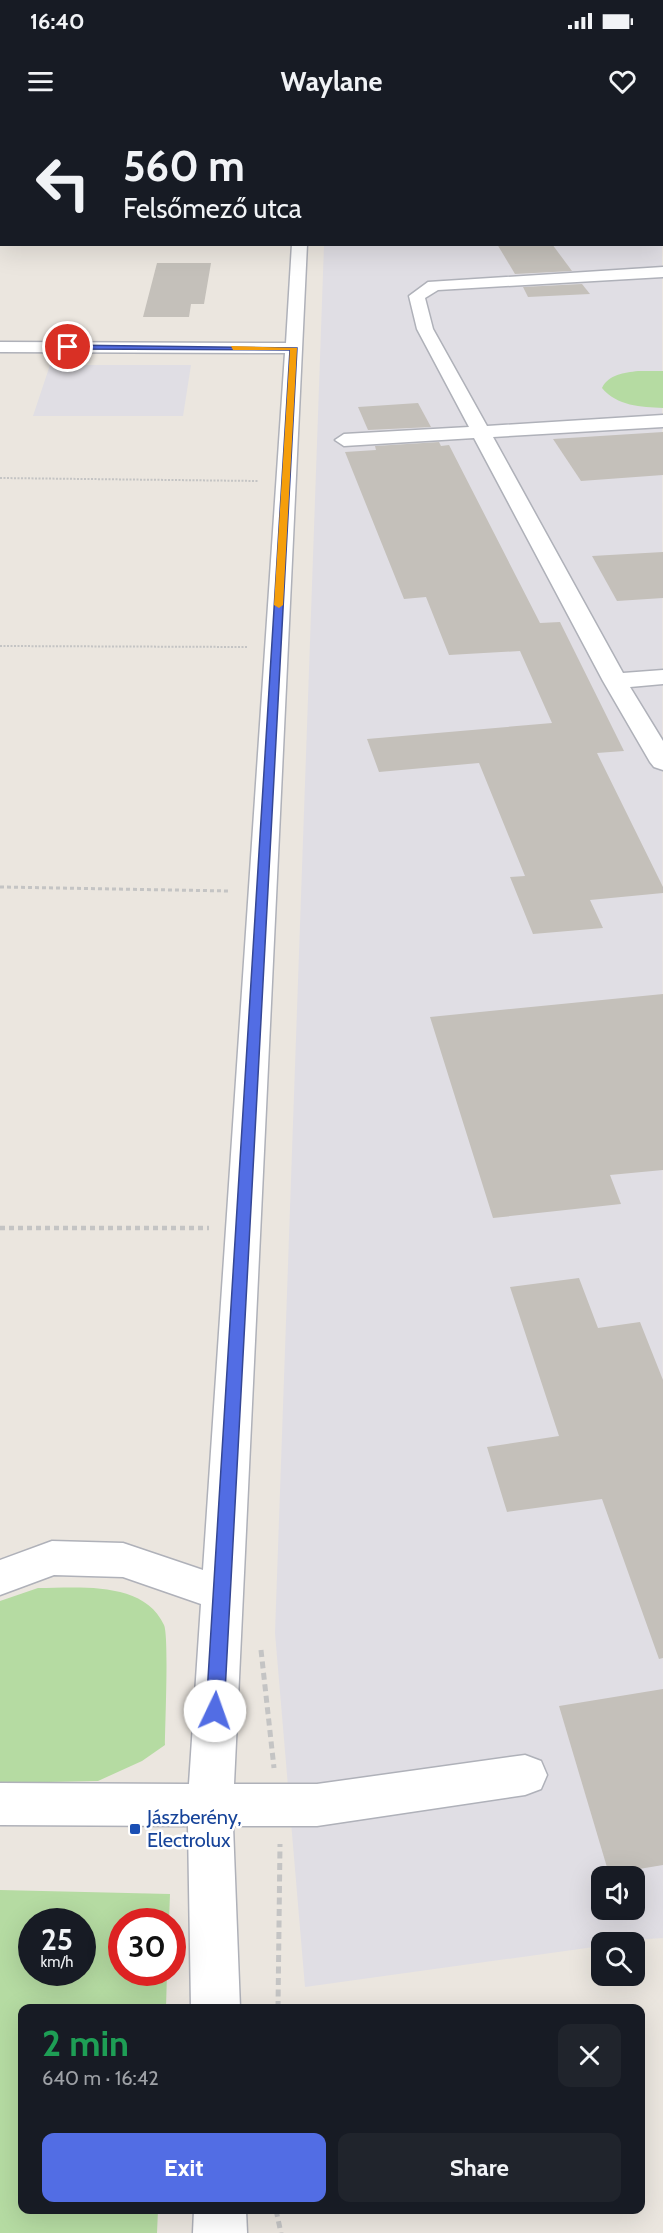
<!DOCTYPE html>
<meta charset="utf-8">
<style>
body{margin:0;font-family:Cabin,sans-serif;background:#20242c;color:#f1f3f6;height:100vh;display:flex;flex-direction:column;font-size:22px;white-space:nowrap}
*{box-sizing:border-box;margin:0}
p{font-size:20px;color:#9ea1a6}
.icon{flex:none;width:33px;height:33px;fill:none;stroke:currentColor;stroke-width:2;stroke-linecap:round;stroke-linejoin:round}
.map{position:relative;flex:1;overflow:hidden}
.side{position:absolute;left:18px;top:1884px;width:627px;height:210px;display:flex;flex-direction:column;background:#171b24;border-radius:12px;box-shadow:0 6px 24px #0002}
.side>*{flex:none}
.banner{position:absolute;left:0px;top:0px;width:663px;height:126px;box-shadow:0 6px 24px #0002;background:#171b24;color:#f1f3f6;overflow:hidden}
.fabs{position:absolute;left:591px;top:1746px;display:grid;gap:12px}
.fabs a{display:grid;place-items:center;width:54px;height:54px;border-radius:12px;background:#171b24;box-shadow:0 6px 24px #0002;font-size:30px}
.speed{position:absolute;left:18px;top:1788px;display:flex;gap:12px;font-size:30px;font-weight:700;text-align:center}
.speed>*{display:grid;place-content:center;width:78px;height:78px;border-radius:50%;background:#171b24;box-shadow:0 6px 24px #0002;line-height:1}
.speed small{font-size:15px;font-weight:400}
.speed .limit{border:9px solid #d22;background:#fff;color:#111}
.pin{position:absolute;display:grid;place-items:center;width:51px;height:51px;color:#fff;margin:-26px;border:3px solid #fff;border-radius:50%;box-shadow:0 2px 6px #0007}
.me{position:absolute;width:66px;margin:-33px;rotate:3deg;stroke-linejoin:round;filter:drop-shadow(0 0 4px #0008)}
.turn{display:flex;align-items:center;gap:21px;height:126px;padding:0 24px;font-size:27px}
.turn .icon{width:78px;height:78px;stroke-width:2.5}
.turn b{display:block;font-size:42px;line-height:51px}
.round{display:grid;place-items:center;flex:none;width:63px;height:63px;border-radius:12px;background:#20242c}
.summary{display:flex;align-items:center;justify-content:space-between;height:102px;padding:0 24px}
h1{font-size:36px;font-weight:700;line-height:45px;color:#1e9e55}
.cta{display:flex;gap:12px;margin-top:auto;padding:12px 24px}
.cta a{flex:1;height:69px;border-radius:12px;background:#526de4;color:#fff;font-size:24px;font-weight:700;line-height:69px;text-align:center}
.cta a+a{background:#20242c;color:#f1f3f6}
.status{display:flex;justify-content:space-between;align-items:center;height:42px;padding:0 30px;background:#171b24;direction:ltr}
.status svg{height:16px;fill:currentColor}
header{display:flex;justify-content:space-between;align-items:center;height:78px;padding:0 24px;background:#171b24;font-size:27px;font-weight:700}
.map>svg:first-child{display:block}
</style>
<div class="status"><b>16:40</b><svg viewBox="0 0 49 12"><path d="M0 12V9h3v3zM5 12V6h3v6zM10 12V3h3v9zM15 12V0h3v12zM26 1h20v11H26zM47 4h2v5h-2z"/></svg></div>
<header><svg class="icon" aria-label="menu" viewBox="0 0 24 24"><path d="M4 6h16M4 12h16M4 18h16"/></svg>Waylane<svg class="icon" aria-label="heart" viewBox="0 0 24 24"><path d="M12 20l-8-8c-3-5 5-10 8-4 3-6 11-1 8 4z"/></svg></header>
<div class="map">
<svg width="663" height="2113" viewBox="0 0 663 2113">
<rect width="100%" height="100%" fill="#ebe6df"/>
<g fill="#e0dee4" fill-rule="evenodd">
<path d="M 662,62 L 663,1818 L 602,1822 L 601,1826 L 305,1867 L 275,1513 L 324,125 L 662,124 ZM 602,1756 L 634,1756 L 634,1790 L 602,1790 Z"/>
<polygon points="50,245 191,245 183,296 33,296"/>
</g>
<g fill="#b5dba2" fill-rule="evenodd">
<path d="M 638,251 L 663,251 L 663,288 C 641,287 617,286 602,268 C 609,254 624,253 638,251 Z"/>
<path d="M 38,1468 C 77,1468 144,1460 164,1505 C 169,1516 165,1606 165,1625 L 142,1641 L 98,1661 L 0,1663 L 0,1481 Z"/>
<path d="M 0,1770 L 170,1774 L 169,1801 L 122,1802 L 122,1852 L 167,1853 L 166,1888 L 22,1888 L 22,2090 L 158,2090 L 157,2113 L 0,2113 ZM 32,1802 L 82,1802 L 82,1852 L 32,1852 Z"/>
</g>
<g fill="#c4c0ba">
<polygon points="497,124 552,124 572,151 515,154"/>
<polygon points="157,143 211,143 204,184 191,184 189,197 143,197"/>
<polygon points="582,164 590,174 528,177 523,167"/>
<polygon points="418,283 431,307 368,310 358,287"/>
<polygon points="663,312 663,355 581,361 553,319"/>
<polygon points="439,322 441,326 449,325 540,503 560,502 624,631 597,633 663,767 663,773 590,780 603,808 533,814 510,757 525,756 479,643 379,652 367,619 552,603 520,531 449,535 426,477 404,479 345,332 376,330 375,326"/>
<polygon points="663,432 663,478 617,481 592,436"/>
<polygon points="663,874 663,1050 610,1055 621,1084 493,1098 430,897"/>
<polygon points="579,1158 598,1208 640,1202 663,1260 663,1538 659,1539 602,1379 507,1392 487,1327 559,1316 510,1167"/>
<polygon points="663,1569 663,1745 609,1754 559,1586"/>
</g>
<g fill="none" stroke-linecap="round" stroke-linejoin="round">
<defs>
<g id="minor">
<rect x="302" y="0" width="12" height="2"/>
<polygon points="292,124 307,124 234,1664 317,1664 525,1635 541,1641 547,1655 541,1669 525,1675 317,1706 233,1706 240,1888 191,1888 188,1706 0,1705 0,1663 189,1664 201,1484 123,1457 54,1455 0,1475 0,1440 52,1421 123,1423 203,1450 285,233 0,232 0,222 286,223"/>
<polygon points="663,147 663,157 438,170 425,178 433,209 487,306 663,295 663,307 493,317 623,553 663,550 663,564 630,567 663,621 663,650 654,647 650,642 603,561 474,318 344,326 335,320 344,314 469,307 417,209 409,176 428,162"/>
<polygon points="194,2090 246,2090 247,2113 193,2113"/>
</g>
</defs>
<use href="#minor" stroke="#afb1b9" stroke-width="3"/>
<g stroke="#c4c4c4" stroke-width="2" stroke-dasharray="2 1.5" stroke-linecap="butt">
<polyline points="0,358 258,361"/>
<polyline points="0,526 248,527"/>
</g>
<polyline stroke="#c4c4c4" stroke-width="3" stroke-dasharray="4 3" stroke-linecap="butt" points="0,767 230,771"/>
<polyline stroke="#c4c4c4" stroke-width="4.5" stroke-dasharray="5 4" stroke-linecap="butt" points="0,1108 209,1108"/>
<g stroke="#c4c4c4" stroke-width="5" stroke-dasharray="7 4.5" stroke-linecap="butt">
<polyline points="261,1530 274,1648"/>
<polyline points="278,1888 280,1724"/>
<polyline points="276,2090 281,2113"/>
</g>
<use href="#minor" fill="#fff" fill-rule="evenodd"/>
</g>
<polygon fill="#526de4" stroke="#354794" stroke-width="1.5" points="65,225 297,228 224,1591 221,1597 215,1599 209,1597 206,1591 290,230 68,229"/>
<polygon fill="#f59e0b" points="231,226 297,228 283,485 279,488 274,485 290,230 233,230"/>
<rect fill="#1a4fb4" stroke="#fff" stroke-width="2" x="129" y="1703" width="12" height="12" rx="3"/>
<g text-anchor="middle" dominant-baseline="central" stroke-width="5" stroke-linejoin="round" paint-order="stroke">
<g font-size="20" fill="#164399" stroke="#fff" text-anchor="start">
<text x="147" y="1697">Jászberény,<tspan x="147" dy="23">Electrolux</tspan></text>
</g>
</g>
</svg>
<div class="fabs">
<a><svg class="icon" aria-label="sound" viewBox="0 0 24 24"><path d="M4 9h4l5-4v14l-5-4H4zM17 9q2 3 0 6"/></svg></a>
<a><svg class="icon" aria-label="search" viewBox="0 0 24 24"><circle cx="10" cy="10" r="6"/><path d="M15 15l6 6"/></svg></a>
</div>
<div class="speed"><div>25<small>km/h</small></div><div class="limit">30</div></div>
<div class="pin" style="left:68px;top:227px;background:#d93025"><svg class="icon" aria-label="arrive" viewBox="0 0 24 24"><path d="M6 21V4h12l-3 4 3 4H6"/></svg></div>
<svg class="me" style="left:215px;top:1591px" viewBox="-20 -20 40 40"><circle r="19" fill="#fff"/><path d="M0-13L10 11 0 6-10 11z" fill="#526de4"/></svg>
<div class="banner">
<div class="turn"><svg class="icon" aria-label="left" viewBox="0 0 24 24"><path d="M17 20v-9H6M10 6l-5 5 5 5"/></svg><div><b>560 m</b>Felsőmező utca</div></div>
</div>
<section class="side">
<div class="summary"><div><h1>2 min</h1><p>640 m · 16:42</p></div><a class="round"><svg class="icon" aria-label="close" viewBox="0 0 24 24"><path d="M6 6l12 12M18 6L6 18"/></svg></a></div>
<div class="cta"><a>Exit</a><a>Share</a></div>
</section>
</div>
